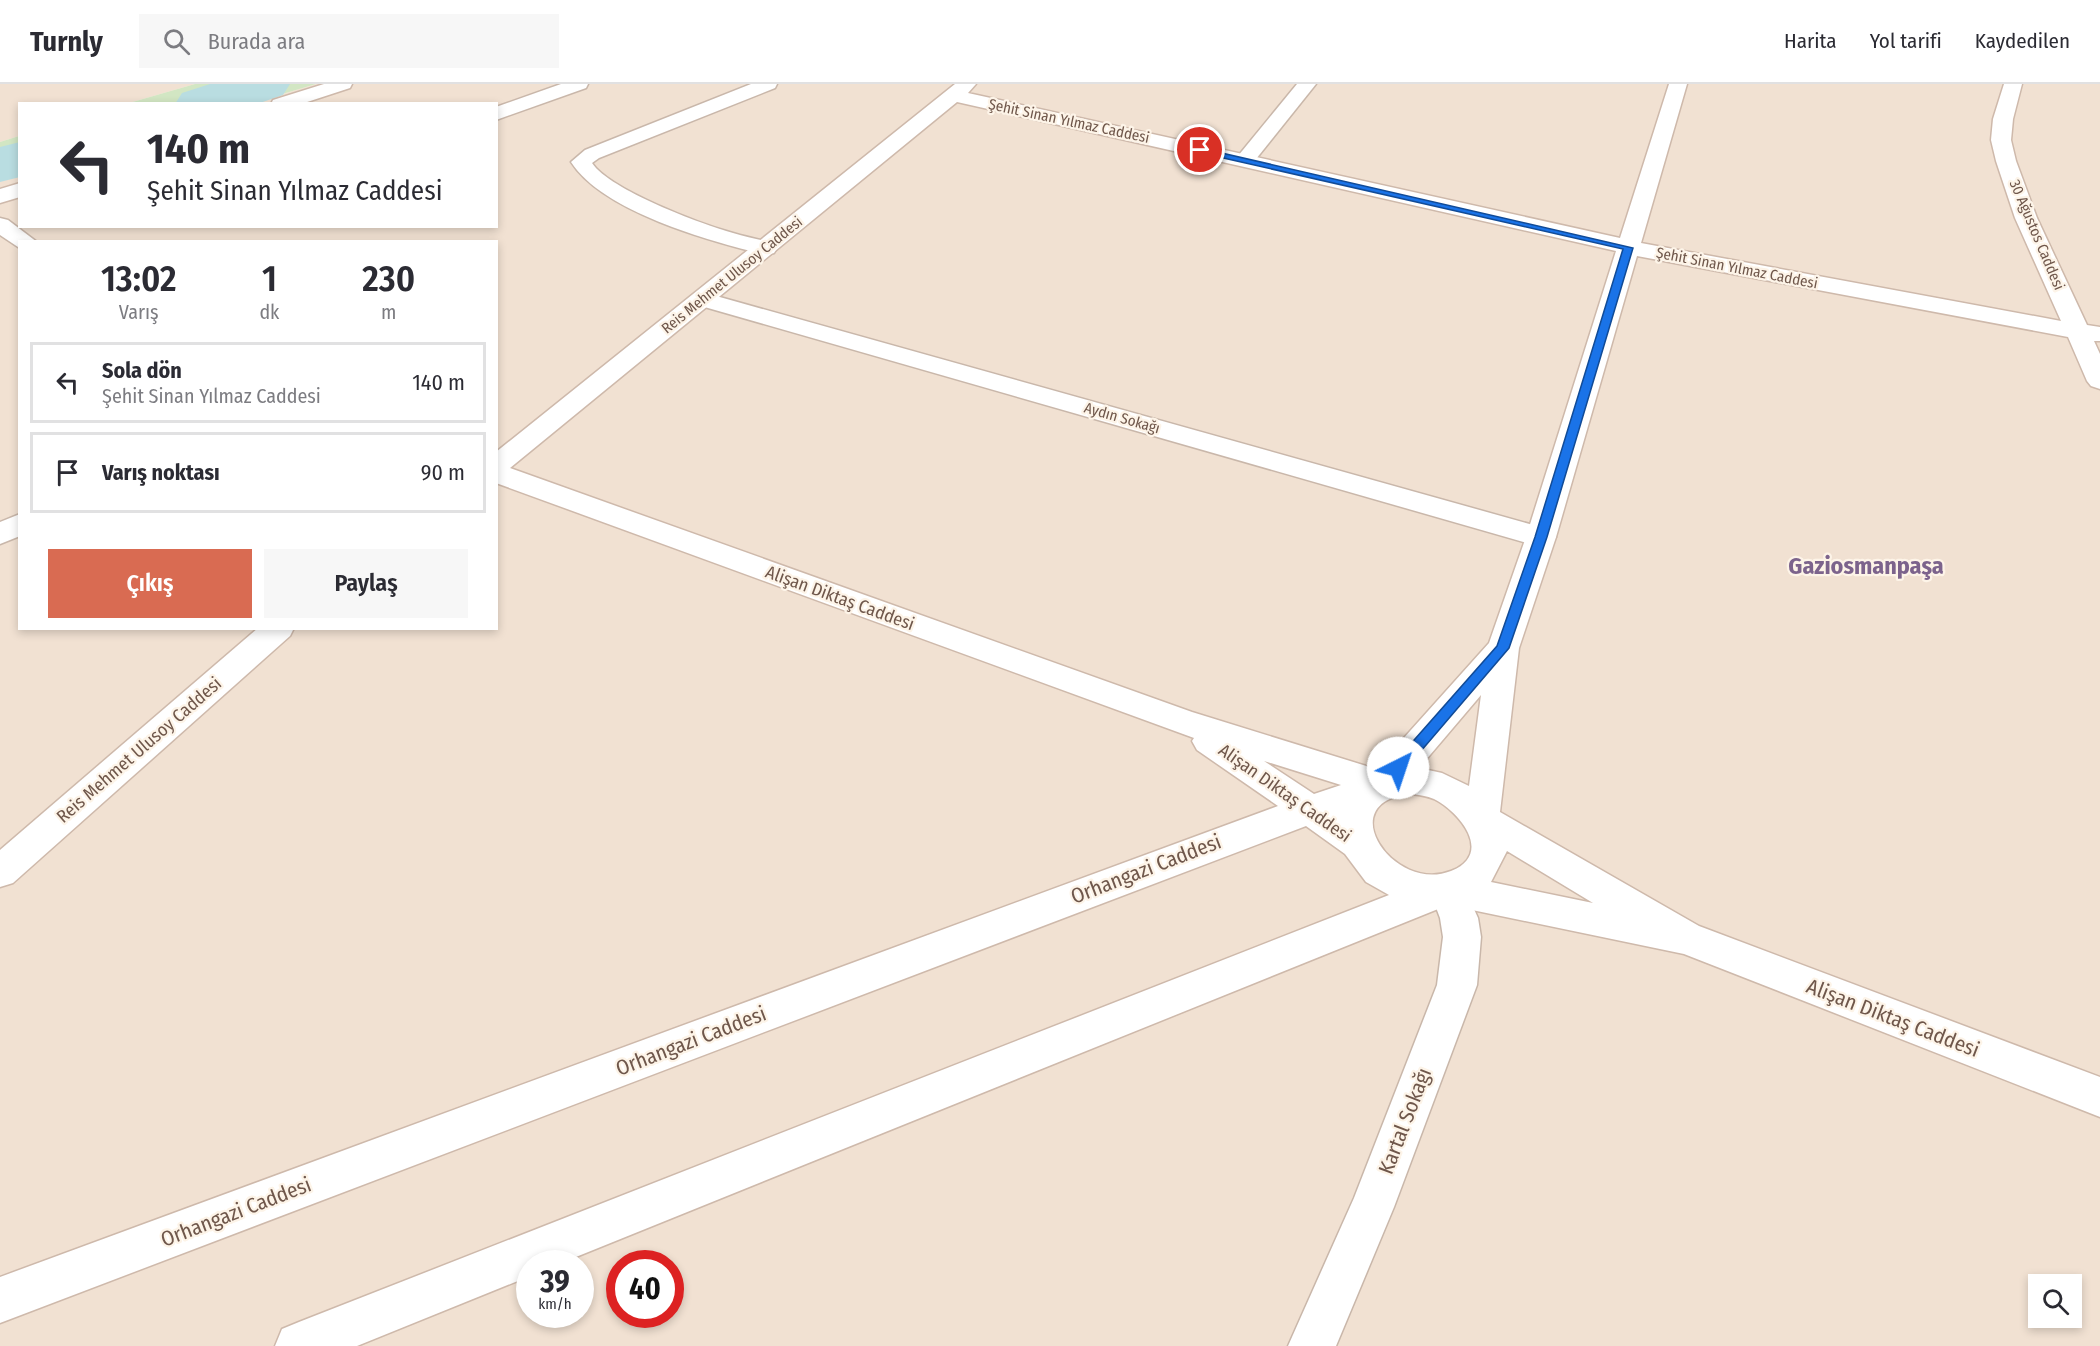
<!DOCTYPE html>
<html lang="tr">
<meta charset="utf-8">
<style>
body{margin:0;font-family:"Fira Sans Condensed",sans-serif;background:#f7f7f7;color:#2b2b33;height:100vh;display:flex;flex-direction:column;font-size:22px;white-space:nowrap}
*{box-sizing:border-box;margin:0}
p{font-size:20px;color:#7c7c81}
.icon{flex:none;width:33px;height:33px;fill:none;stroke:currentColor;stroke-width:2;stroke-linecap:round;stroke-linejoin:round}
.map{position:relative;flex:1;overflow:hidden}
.panel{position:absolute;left:18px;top:156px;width:480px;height:390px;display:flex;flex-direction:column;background:#fff;border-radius:0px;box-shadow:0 3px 9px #0003}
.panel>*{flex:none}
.banner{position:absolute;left:18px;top:18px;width:480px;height:126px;border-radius:0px;box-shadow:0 3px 9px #0003;background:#fff;color:#2b2b33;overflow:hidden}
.buttons{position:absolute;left:2028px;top:1190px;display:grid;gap:12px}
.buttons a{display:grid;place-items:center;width:54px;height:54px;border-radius:0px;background:#fff;box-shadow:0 3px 9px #0003;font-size:30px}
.speed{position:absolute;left:516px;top:1166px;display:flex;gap:12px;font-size:30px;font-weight:700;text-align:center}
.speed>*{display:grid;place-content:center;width:78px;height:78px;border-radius:50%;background:#fff;box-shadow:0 3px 9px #0003;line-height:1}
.speed small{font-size:15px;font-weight:400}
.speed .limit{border:9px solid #d22;background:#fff;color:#111}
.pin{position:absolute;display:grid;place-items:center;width:51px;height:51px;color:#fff;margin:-26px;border:3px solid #fff;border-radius:50%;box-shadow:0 2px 6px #0007}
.me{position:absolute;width:66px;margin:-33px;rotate:41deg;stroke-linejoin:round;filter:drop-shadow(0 0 4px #0008)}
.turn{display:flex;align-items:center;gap:21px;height:126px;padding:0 30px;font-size:27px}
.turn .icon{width:78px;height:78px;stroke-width:2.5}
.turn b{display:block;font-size:42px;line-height:51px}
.eta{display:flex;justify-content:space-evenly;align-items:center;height:102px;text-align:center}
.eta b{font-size:36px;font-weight:600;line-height:42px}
.cta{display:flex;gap:12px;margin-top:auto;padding:12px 30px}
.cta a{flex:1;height:69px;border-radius:0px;background:#d96b52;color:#fff;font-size:24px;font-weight:600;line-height:69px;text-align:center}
.cta a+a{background:#f7f7f7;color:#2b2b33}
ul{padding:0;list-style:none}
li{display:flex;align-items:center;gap:18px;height:81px;margin:0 12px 9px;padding:0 18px;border:3px solid #e1e1e2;border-radius:0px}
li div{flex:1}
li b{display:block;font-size:22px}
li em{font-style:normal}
header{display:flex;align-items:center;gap:36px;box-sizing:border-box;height:84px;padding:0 30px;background:#fff;border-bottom:2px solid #e1e1e2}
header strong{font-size:28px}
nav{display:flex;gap:33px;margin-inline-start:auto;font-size:21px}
.search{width:420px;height:54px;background:#f7f7f7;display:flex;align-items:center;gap:15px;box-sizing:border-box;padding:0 21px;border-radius:0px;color:#7c7c81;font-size:22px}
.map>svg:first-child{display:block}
</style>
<header>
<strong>Turnly</strong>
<div class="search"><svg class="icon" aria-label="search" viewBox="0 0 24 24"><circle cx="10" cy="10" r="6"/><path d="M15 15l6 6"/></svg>Burada ara</div>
<nav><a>Harita</a><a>Yol tarifi</a><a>Kaydedilen</a></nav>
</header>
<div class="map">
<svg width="2100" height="1262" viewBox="0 0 2100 1262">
<rect width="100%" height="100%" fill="#faf0e3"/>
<g fill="#f1e1d2" fill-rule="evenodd">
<polygon points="0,0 195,0 129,19 20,20 19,52 0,58"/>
<path d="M 316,0 L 2100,0 L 2100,1262 L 0,1262 L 0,97 L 19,91 L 20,142 L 496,142 L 496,20 L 252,19 ZM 20,158 L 496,158 L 496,544 L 20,544 ZM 530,1179 L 580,1179 L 580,1230 L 530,1230 ZM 620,1179 L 670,1179 L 670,1230 L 620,1230 ZM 2038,1200 L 2072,1200 L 2072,1233 L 2038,1233 Z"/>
</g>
<g fill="#d2e6c3">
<polygon points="195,0 316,0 252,19 129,19"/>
<polygon points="19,52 19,91 0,97 0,58"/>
</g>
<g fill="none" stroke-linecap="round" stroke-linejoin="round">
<g fill="#b9dde1" fill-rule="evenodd">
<polygon points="210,0 290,0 283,11 257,20 175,20 182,9"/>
<polygon points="20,58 20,93 0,98 0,63"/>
</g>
<defs>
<g id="street">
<polygon points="561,0 588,0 586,4 496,36 496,23"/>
<path d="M 751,0 L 777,0 L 775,4 L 599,74 L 592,79 C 610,106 701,140 733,149 C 747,153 760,156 774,159 L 777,164 L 774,169 L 766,171 C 710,157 603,128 571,78 L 585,66 Z"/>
<polygon points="1297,0 1316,0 1252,80 1245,82 1238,80 1235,76 1238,72"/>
<polygon points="0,134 8,136 37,158 20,158 18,163 0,151"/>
<polygon points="702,208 1551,446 1556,453 1551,460 1541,463 694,220 690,215 694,210"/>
<polygon points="20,430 20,452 0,460 0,438"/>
<polygon points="1447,789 1460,794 1478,834 1481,853 1477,901 1394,1123 1336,1262 1288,1262 1354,1114 1437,901 1443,853 1440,834 1429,805 1434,794"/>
</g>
<g id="secondary">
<polygon points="324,0 352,0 350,4 301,20 271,20 273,16"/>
<path d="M 955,0 L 976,0 L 968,9 L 1620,154 L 1669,0 L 1687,0 L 1641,159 L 2061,237 L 2015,134 L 1996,77 L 1991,56 L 1993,35 L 2004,0 L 2022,0 L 2013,35 L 2011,56 L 2016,77 L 2037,134 L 2087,241 L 2100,243 L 2100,257 L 2094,257 L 2100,270 L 2100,305 L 2091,302 L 2087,297 L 2068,253 L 1637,172 L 1556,453 L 1519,564 L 1500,728 L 1699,842 L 2100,993 L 2100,1033 L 1684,870 L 1448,821 L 561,1179 L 530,1179 L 530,1192 L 357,1262 L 275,1262 L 282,1245 L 299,1238 L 1389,811 L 1366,798 L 1345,770 L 1306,742 L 0,1239 L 0,1193 L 1278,722 L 1197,666 L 1192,657 L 1194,654 L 496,399 L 496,368 ZM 957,18 L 1616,167 L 1526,453 L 1489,559 L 1376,685 L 1192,628 L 510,384 ZM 1481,611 L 1469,702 L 1442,689 L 1419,684 ZM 1264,677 L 1341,701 L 1314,710 ZM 1412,710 C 1419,711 1427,712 1434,715 C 1460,728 1494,770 1451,787 C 1393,810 1330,716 1412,710 ZM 1507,767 L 1593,819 L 1491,798 Z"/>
<polygon points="20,99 20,113 0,119 0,105"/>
<polygon points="258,544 294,544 290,552 13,799 0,803 0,766"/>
</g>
</defs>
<use href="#street" stroke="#c9b7aa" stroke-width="3"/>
<use href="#secondary" stroke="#ceb9ab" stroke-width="3"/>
<use href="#street" fill="#fff" fill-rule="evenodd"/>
<use href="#secondary" fill="#fff" fill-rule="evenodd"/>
</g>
<polygon fill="#1a73e8" stroke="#114b97" stroke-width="1.5" points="1200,64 1633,164 1547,453 1509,564 1403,688 1393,688 1391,684 1393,680 1497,562 1535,453 1623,165 1197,68 1196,66"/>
<g text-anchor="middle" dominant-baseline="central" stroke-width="4.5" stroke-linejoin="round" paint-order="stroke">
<g font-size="15" fill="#6f574b" stroke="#fdf4e8">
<text transform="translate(1069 37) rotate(12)">Şehit Sinan Yılmaz Caddesi</text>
<text transform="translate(2037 151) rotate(67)">30 Ağustos Caddesi</text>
<text transform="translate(1737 184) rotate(11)">Şehit Sinan Yılmaz Caddesi</text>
<text transform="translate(732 191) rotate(-39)">Reis Mehmet Ulusoy Caddesi</text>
<text transform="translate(1122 334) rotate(16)">Aydın Sokağı</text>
</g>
<g font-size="18" fill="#6f574b" stroke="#fdf4e8">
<text transform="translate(840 514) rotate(20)">Alişan Diktaş Caddesi</text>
<text transform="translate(139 666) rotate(-41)">Reis Mehmet Ulusoy Caddesi</text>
<text transform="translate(1285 709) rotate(35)">Alişan Diktaş Caddesi</text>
</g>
<g font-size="21" fill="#6f574b" stroke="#fdf4e8">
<text transform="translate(1146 785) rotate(-21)">Orhangazi Caddesi</text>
<text transform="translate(1893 934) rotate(21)">Alişan Diktaş Caddesi</text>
<text transform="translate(691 957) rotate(-21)">Orhangazi Caddesi</text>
<text transform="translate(1405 1037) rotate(-69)">Kartal Sokağı</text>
<text transform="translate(236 1128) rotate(-21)">Orhangazi Caddesi</text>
</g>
<g font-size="24" font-weight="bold" fill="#7c638c" stroke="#fdf4e8">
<text x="1866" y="482">Gaziosmanpaşa</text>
</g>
</g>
</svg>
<div class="buttons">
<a><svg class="icon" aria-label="search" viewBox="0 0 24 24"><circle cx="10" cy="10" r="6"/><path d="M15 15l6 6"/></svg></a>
</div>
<div class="speed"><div>39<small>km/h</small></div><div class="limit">40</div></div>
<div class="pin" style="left:1200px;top:66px;background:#d93025"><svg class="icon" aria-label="arrive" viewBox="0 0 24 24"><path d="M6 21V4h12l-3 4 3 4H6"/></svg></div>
<svg class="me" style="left:1398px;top:684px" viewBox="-20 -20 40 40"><circle r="19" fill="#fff"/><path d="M0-13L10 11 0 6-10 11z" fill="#1a73e8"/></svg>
<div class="banner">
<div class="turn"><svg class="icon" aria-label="left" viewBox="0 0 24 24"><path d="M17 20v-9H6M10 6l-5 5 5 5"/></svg><div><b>140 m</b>Şehit Sinan Yılmaz Caddesi</div></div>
</div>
<section class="panel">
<div class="eta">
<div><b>13:02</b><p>Varış</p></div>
<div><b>1</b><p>dk</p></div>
<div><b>230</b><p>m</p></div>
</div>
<ul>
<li><svg class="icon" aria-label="left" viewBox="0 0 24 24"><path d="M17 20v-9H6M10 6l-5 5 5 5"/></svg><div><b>Sola dön</b><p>Şehit Sinan Yılmaz Caddesi</p></div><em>140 m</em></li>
<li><svg class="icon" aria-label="arrive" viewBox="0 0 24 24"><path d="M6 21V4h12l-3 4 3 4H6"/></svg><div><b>Varış noktası</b></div><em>90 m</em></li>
</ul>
<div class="cta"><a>Çıkış</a><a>Paylaş</a></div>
</section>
</div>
